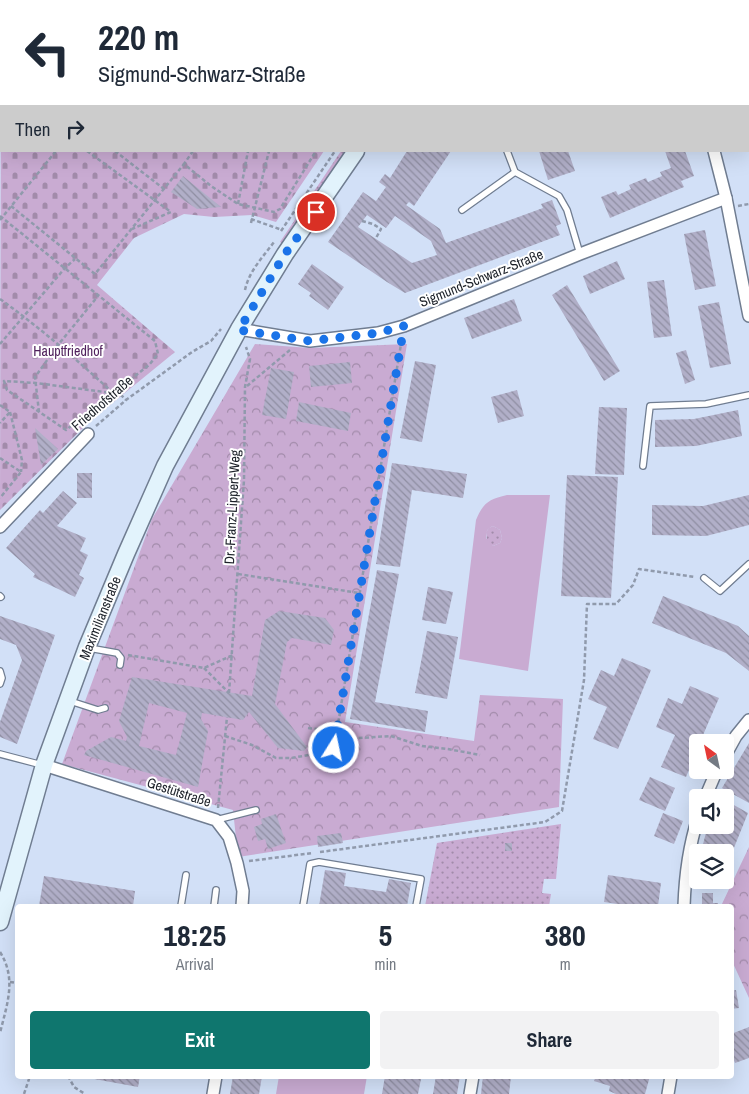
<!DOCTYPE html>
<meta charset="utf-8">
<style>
body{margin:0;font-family:"Archivo Narrow",sans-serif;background:#f2f2f3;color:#1f2937;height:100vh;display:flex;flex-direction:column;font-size:19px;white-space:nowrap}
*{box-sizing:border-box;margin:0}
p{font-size:16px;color:#747a83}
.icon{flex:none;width:28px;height:28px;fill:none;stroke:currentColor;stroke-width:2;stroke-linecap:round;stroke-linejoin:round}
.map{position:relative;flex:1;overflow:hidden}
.sheet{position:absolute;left:15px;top:904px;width:719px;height:175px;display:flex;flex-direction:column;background:#fff;border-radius:5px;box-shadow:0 5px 20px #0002}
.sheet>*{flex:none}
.banner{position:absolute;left:0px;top:0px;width:750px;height:152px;box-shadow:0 5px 20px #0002;background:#fff;color:#1f2937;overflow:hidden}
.needle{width:32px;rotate:327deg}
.buttons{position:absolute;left:689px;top:734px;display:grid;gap:10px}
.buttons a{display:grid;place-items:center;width:45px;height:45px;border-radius:5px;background:#fff;box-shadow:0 5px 20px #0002;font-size:25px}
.pin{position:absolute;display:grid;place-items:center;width:42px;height:42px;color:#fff;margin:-21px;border:2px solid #fff;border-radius:50%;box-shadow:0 1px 5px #0007}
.me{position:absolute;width:55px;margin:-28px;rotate:10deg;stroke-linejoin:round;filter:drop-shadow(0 0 4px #0008)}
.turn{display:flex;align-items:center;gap:18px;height:105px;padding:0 15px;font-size:22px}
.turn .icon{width:65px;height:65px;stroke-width:2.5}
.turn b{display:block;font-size:35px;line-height:42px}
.then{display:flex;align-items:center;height:48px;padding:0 15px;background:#0003;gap:10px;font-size:19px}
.eta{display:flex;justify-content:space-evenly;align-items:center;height:85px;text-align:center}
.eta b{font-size:30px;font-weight:700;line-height:35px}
.cta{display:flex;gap:10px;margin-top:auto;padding:10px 15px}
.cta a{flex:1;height:58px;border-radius:5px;background:#0f766e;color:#fff;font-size:20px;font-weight:700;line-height:58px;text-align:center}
.cta a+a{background:#f2f2f3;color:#1f2937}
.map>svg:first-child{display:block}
</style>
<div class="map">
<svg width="749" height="1094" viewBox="0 0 749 1094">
<defs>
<pattern id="grass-dots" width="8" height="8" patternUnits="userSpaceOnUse" patternTransform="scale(1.25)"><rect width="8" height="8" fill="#c9abd2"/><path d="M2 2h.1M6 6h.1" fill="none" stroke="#a28baa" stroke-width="1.8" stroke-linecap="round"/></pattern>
<pattern id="forest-crowns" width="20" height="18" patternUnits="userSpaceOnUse" patternTransform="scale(1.25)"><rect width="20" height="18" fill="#c9abd2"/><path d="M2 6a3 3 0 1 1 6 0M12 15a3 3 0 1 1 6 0" fill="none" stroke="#a28baa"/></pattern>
<pattern id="cemetery-stones" width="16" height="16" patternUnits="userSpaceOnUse" patternTransform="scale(1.25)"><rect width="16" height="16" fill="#c9abd2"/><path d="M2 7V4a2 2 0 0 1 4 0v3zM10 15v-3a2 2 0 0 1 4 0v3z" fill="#a28baa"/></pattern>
<pattern id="building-back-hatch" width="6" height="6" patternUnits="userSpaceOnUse" patternTransform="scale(1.25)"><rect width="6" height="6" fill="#b1afc8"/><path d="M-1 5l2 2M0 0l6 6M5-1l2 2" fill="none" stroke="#8f8ea2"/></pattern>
</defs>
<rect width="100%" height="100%" fill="#d2e0f7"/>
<g fill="url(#grass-dots)">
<polygon points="341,151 346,151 283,244 280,242"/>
<polygon points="493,526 500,530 502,538 500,543 493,546 487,542 486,532 489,528"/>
<polygon points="561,824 556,879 544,879 542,893 551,894 549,906 425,906 437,843"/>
</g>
<g fill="url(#forest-crowns)">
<polygon points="255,344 310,348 407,344 345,722 474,741 480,695 563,699 559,807 238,857 233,810 62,764 152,519"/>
<polygon points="749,847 749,998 731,959 731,906 721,906"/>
</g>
<g fill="url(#cemetery-stones)">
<polygon points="155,0 427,0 154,1"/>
<polygon points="1,27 1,151 324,151 276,222 252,215 214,217 184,214 134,238 97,285 175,352 88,423 0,510"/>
</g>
<g fill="#c9abd2" fill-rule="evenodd">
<path d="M 507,495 L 550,495 L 528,671 L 459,659 L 476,520 C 483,503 489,499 507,495 ZM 493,526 L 500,530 L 502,538 L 500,543 L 493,546 L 486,538 C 486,531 487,529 493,526 Z"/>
<polygon points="279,1076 367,1076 364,1094 276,1094"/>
</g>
<g fill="url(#building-back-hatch)" fill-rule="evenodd">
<path d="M 407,151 L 451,151 L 414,206 L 409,202 L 406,205 L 440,229 L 446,243 L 543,208 L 541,204 L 552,200 L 561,224 L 556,226 L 560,235 L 405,293 L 387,282 L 328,242 L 363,192 L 376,201 L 386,187 L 379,182 L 385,174 L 390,178 ZM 367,215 L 386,228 L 395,216 L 431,241 L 437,255 L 412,263 L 358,227 Z"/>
<polygon points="539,151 568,151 575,171 548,180"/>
<polygon points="665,151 685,151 694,176 681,181 684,187 610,218 601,197 616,191 618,195 631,189 629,185 646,178 648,182 662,176 660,172 671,168"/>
<polygon points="183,176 221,207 197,209 171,192"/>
<polygon points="705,230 716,286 695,290 684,234"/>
<polygon points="617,261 625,279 590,294 583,276"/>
<polygon points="312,264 344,287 328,310 309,296 311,293 298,284"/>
<polygon points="664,280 672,336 654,338 647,282"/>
<polygon points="567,285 620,371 604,381 552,295"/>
<polygon points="514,299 522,321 472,339 464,318"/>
<polygon points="719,302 731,364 710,368 698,306"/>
<polygon points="686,350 695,380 685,384 676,353"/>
<polygon points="415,361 436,365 422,442 400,438"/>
<polygon points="350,362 352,383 311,387 309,366"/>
<polygon points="271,368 294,372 286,419 262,415"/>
<polygon points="517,390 524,416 498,423 491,397"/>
<polygon points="299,402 351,413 348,431 296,421"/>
<polygon points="599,407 627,408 624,475 595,474"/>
<polygon points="738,410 742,436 696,446 655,447 655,420 694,419"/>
<polygon points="35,428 58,449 41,465"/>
<polygon points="392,463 467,474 463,498 412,490 400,567 376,564"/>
<rect x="77" y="473" width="15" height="25"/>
<polygon points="567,475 618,477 611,598 561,596"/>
<polygon points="63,491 77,503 57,526 86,538 80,551 88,555 79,575 84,578 75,597 33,577 35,574 6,548 40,510 43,513"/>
<polygon points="749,495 749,525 706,536 652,535 652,505 703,506"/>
<polygon points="377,570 399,574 375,702 428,711 425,732 350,719"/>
<polygon points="428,587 453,592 446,624 422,620"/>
<polygon points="663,596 738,626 749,636 749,671 726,653 652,623"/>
<path d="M 279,611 L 325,618 L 334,630 L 331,645 L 292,638 L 287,642 L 275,704 L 307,747 L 304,751 L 278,748 L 249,712 L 243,720 L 202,713 L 201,719 L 208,731 L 198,787 L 84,755 L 86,751 L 111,737 L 126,741 L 127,737 L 119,721 L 132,677 L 252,696 L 265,620 ZM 149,703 L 187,713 L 176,755 L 139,746 Z"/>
<polygon points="0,616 55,635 17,744 0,737 0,722 22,660 16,645 0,639"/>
<polygon points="427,631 458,637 447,699 415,693"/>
<polygon points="622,658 651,670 618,749 593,739 607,707 588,699 601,670 614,676"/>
<polygon points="690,686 719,698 700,742 698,742 698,749 686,777 661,767 675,735 656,727 668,698 682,704"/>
<polygon points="749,743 749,803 722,788"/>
<polygon points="650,777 675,788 665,811 639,800"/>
<polygon points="725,800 748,813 725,870 725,852 701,852 708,825 725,825"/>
<polygon points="663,813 683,821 674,844 654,836"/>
<polygon points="276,814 286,843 268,849 265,839 258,841 254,827 262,824 261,819"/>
<polygon points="341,833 343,843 318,847 317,836"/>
<rect x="505" y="843" width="7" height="8"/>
<polygon points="325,870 346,873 344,886 386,892 389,879 411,883 407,906 319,906"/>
<polygon points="608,875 661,883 658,906 631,906 604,902"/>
<polygon points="44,876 135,891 133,906 71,906 59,904 58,906 39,906"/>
<polygon points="702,893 713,893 713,903 718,903 718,906 702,906"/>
<polygon points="736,990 739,1008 731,1009 731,991"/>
<polygon points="749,1027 749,1058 735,1063 731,1052 731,1034"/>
<polygon points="78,1076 140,1076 138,1087"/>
<polygon points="233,1076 262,1076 259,1094 230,1094"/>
<polygon points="385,1076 408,1076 421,1079 418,1094 382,1094"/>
<polygon points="436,1076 460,1076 457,1094 433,1094"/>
<polygon points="483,1076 511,1076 509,1094 481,1094"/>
<polygon points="596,1076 650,1076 645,1094 616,1094 609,1091 610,1086 594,1081"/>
</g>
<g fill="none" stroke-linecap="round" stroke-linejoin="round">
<defs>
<g id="service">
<polyline points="565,1 566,0"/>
<polyline points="507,151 515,172 559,196 567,210 580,254"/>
<polyline points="462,210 515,172"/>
<polyline points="643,466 650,406 706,404 749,395"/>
<polyline points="704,578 720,591 749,564"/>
<polyline points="0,596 1,597"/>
<polyline points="89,648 117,653 121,658 120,665"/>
<polyline points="0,671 2,678 0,684"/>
<polyline points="70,701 98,710 105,708"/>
<polyline points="0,754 42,765"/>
<polyline points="216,820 256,810"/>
<polyline points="181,906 186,875"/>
<polyline points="214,906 216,890"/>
<polyline points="303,906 310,864 319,862 421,879 416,906"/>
</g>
<g id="minor">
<polyline points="629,0 630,1"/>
<polyline points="7,1 8,0"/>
<polyline points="0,12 1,10"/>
<polyline points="714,151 726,198 749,316"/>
<polyline points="239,329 310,341 378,333 404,326 580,254 726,198"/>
<polyline points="0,527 88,434"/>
<polyline points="725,756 736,736 749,720"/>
<polyline points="44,765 216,820 229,837 237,863 243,891 242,906"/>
<polyline points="705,798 717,770"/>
<path d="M 684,906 C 685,876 689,846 698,818"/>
<polyline points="213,1094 216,1076"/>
<polyline points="470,1094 473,1076"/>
<polyline points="668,1094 671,1076"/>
</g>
<g id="secondary">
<polyline points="460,1 461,0"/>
<polyline points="0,922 44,765 87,647 126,554 165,466 239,329 285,254 356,151"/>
</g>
</defs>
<use href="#service" stroke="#707d91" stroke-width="8"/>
<use href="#minor" stroke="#707d91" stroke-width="14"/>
<use href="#secondary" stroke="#707d91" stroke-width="19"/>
<g stroke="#909aac" stroke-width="2.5" stroke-dasharray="4 2.5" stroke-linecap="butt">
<polyline points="90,0 92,1"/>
<polyline points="239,0 241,1"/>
<polyline points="27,1 28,0"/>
<polyline points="168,1 169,0"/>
<polyline points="257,1 258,0"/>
<polyline points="285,1 285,0"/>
<polyline points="304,1 305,0"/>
<polyline points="350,1 351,0"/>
<polyline points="417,1 418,0"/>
<polyline points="437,1 437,0"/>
<polyline points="0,41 1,40"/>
<polyline points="0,64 1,65"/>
<polyline points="0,130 1,129"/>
<polyline points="87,151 171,212 132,229"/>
<polyline points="115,151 164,189"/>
<polyline points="193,151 184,164 211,186 238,204 274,212 280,209 316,151"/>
<polyline points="238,204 248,151"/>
<polyline points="11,206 95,274 184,164"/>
<polyline points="738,206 749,204"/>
<polyline points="0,216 155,341 158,354 149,365 66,430 7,390 4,381 36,383 112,393"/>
<polyline points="251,219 282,230"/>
<polyline points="0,220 56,151"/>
<polyline points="362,221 373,224 381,229 376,238"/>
<polyline points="251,223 269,151"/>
<polyline points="281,231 335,151"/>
<path d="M 245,290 C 249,271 263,257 274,242"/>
<path d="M 0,299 C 39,327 76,359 112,392"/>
<polyline points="0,344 65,268 75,259"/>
<polyline points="247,386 290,350"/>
<polyline points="116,390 126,400"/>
<polyline points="0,405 10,412 0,423"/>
<polyline points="10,412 22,460 21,472"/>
<polyline points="39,412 35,377 58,345 98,296"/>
<polyline points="96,426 126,400 192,352 211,341 221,329"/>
<polyline points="0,458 21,472 0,498"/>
<polyline points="238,574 359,593"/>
<polyline points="128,655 204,668 233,655"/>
<polyline points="204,668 229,693"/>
<polyline points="229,693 244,480 245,387 250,359 246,347"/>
<polyline points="308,728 318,729 336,735"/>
<polyline points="225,736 252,745 276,758 291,758 315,754 331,750 345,739 391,736 422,746 448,749 480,755"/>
<polyline points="334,748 402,338"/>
<polyline points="218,808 227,717"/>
<polyline points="320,852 545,822 562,811 584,680 587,604 616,604 633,585 639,569 695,577"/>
<polyline points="249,861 313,853"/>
<path d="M 0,952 C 17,979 7,1004 0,1033"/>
<polyline points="10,982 18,983"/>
<polyline points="68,1076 74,1087 85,1094"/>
<polyline points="24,1094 30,1076"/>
</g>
<use href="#service" stroke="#fff" stroke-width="5.5"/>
<use href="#minor" stroke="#fff" stroke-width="11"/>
<use href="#secondary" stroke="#e2f3fc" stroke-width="16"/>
</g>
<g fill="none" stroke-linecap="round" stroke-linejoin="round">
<polyline stroke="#1a73e8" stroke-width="9" stroke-dasharray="0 16.2" points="316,212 285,254 239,330 310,341 378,333 404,326 334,748"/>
</g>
<g text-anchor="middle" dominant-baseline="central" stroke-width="4" stroke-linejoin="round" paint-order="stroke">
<g font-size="14" fill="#1c2129" stroke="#fff">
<text transform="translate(481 278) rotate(-22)">Sigmund-Schwarz-Straße</text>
<text transform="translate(102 403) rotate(-41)">Friedhofstraße</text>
<text transform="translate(232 507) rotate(-87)">Dr.-Franz-Lippert-Weg</text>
<text transform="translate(100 618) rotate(-68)">Maximilianstraße</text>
<text transform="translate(179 792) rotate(18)">Gestütstraße</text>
</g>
<g font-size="14" fill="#4f215c" stroke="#fff">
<text x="68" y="351">Hauptfriedhof</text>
</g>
</g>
</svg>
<div class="buttons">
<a><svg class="needle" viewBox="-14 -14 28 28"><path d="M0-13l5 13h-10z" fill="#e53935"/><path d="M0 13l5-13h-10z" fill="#747a83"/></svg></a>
<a><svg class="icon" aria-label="sound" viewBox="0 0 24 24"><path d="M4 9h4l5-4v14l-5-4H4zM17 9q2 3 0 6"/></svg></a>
<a><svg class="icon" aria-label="layers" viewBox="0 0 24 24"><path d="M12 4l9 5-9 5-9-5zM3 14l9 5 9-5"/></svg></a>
</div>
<div class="pin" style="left:316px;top:212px;background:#d93025"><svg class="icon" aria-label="arrive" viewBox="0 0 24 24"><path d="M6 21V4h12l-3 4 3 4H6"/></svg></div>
<svg class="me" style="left:334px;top:748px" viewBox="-20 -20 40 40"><circle r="17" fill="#1a73e8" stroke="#fff" stroke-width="3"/><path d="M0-11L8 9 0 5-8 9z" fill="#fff"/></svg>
<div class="banner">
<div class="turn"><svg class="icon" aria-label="left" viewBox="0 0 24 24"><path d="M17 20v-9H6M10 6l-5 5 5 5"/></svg><div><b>220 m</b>Sigmund-Schwarz-Straße</div></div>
<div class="then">Then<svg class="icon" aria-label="right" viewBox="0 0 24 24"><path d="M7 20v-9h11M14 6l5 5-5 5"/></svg></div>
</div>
<section class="sheet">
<div class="eta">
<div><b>18:25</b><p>Arrival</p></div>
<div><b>5</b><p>min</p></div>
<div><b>380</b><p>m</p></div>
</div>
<div class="cta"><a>Exit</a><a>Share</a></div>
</section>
</div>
